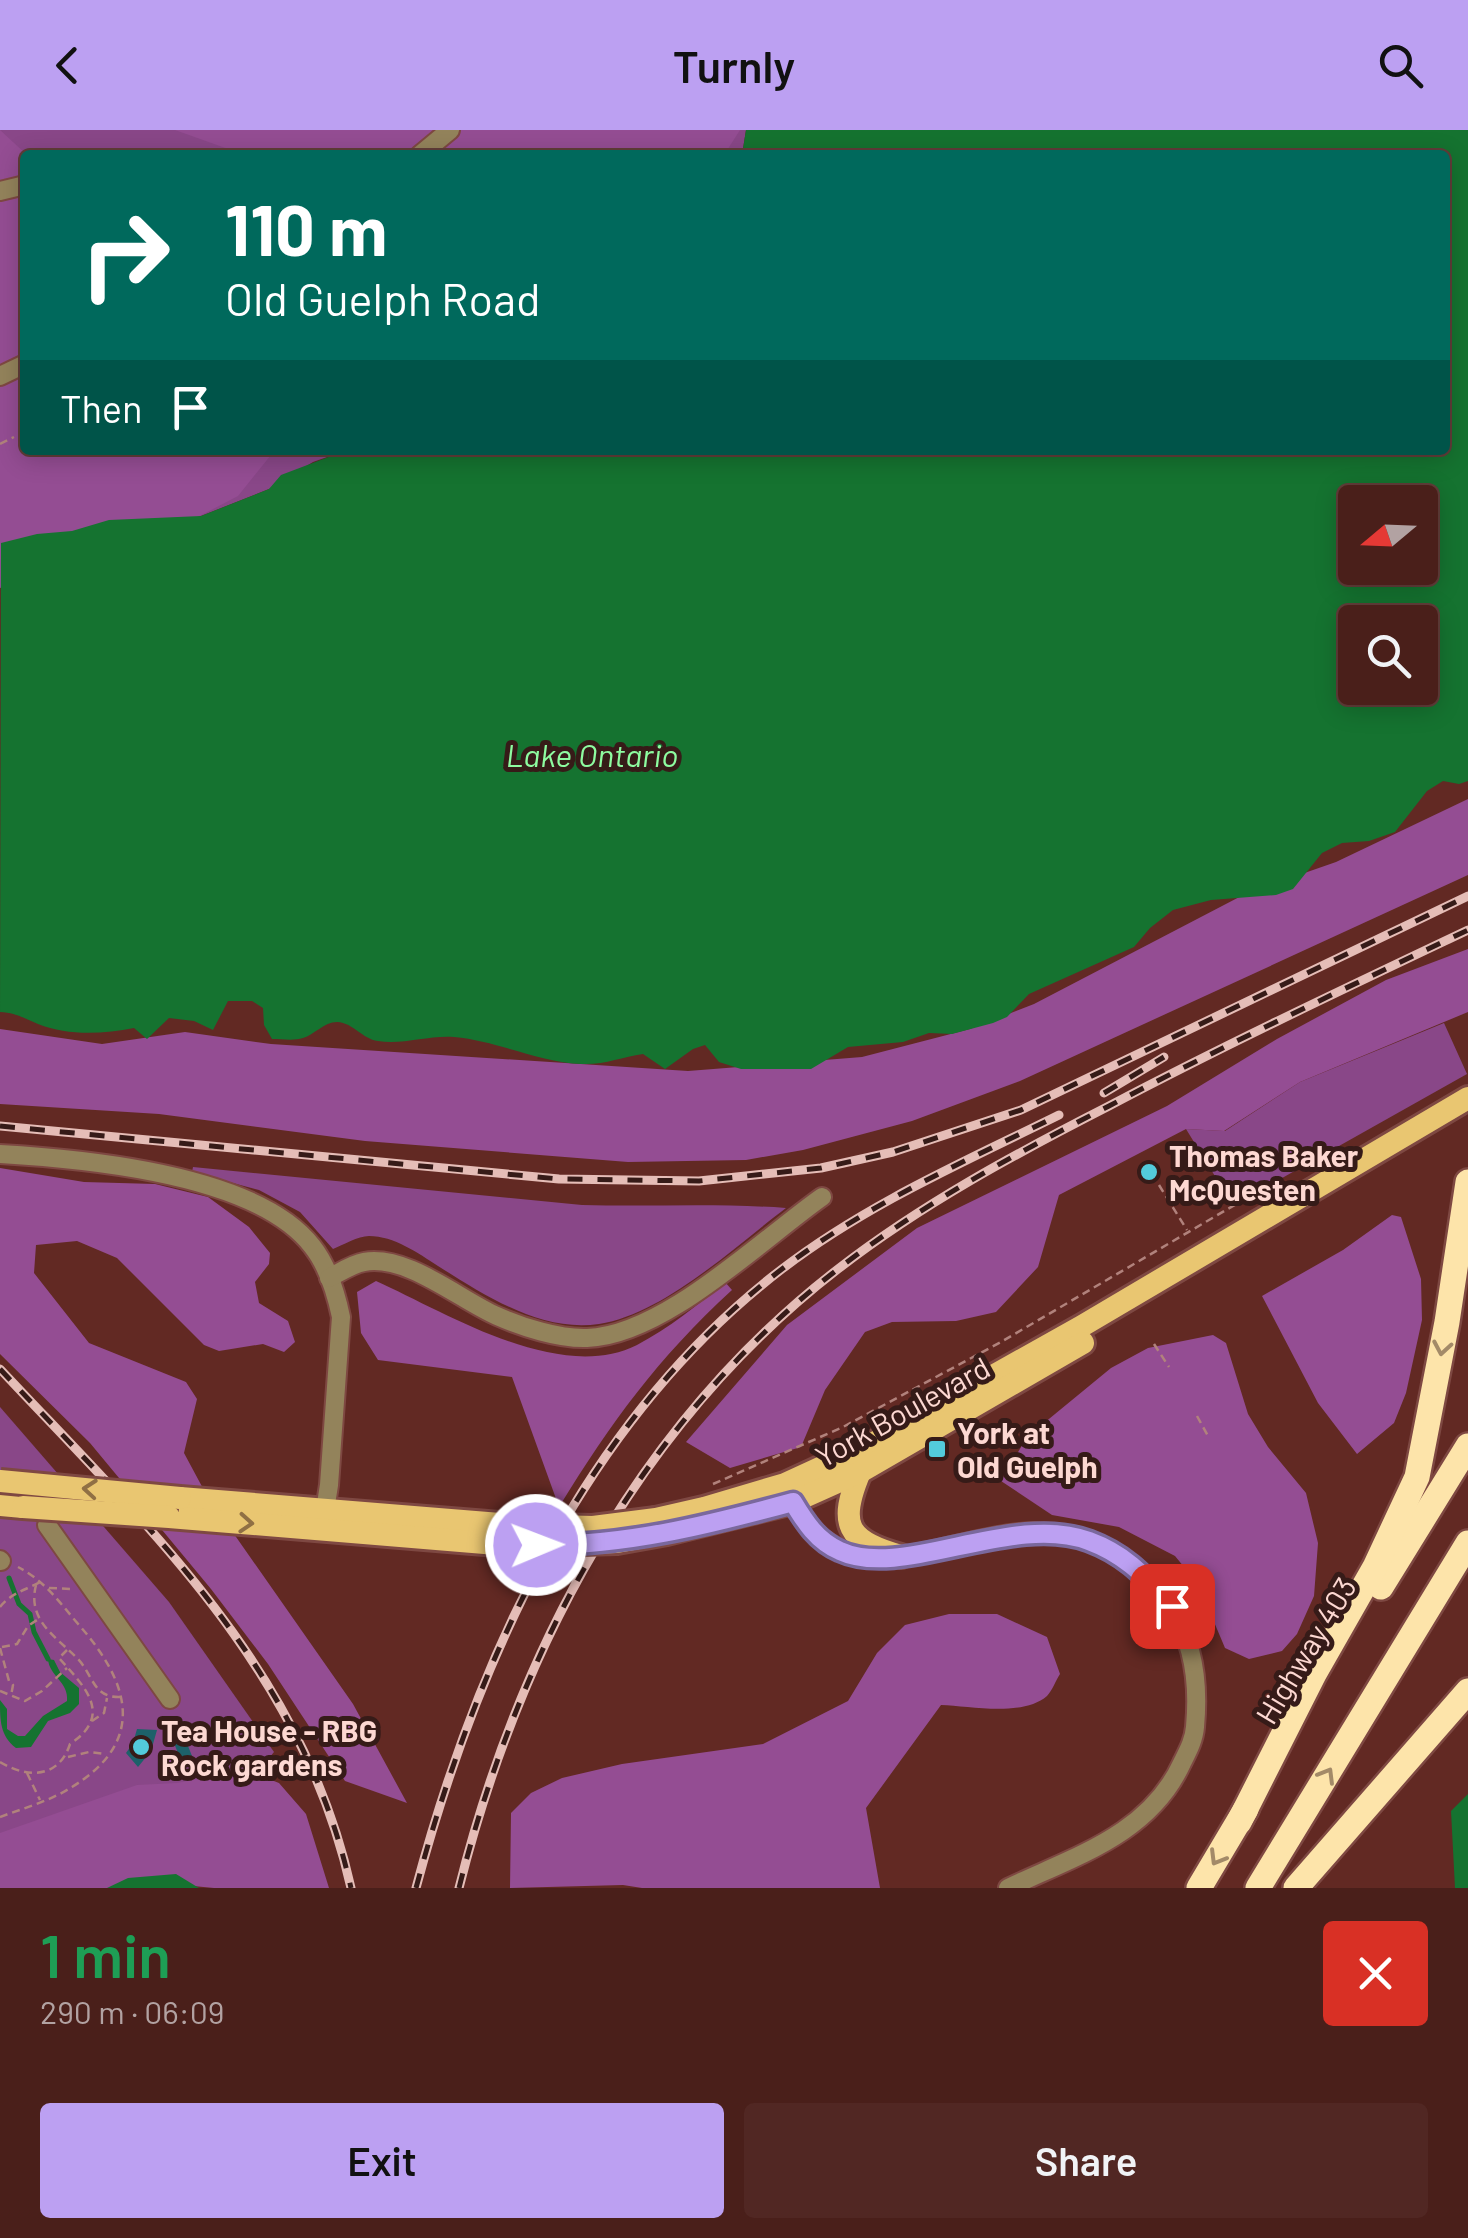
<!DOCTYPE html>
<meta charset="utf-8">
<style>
body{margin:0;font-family:Barlow,sans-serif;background:#512723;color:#f1f3f6;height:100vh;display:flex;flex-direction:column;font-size:38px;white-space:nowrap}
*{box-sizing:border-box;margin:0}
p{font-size:32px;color:#b2a2a2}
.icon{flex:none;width:55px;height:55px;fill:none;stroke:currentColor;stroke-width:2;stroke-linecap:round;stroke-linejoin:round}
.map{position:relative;height:1758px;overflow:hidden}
.side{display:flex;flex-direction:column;background:#4a1f1a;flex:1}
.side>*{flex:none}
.top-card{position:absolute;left:20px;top:20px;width:1430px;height:305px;border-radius:10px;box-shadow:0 5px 25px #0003,0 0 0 2px #613d39;background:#00695c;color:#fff;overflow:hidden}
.needle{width:65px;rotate:251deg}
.controls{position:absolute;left:1338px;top:355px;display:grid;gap:20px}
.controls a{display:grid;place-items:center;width:100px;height:100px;border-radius:10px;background:#4a1f1a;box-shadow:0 5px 25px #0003,0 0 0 2px #613d39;font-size:50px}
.pin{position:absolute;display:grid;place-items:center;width:85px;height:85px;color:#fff;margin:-42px;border-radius:20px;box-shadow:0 5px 15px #0006}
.me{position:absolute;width:110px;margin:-55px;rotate:89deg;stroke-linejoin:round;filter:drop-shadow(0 0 8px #0008)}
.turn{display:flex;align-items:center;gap:35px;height:210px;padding:0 40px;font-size:45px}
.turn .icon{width:130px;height:130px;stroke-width:2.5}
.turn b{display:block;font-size:70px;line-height:85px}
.then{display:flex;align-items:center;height:95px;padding:0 40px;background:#0003;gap:20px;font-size:38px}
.round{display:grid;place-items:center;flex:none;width:105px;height:105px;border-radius:10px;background:#512723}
.head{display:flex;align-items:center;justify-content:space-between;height:170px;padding:0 40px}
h1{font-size:60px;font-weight:600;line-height:75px;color:#1e9e55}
.primary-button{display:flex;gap:20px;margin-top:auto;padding:20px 40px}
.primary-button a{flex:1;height:115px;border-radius:10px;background:#bca0f2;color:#111;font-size:40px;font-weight:600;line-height:115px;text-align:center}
.primary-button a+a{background:#512723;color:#f1f3f6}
header{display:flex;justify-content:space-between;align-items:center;height:130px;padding:0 40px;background:#bca0f2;color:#111;font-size:45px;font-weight:600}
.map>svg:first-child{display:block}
</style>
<header><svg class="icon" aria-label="back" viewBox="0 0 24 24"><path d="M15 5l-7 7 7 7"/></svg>Turnly<svg class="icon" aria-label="search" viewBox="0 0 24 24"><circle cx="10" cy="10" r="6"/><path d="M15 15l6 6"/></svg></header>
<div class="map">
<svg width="1468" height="1758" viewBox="0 0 1468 1758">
<rect width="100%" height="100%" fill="#622923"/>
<g fill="#894788">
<polygon points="0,0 746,0 742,25 25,25 25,320 347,320 313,332 269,359 201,386 0,414"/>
<polygon points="1444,893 1467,944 1275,1052 1229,1069 1186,999 1225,1001 1300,952"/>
<path d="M 193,1037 L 582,1075 C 650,1077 718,1073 786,1078 C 734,1117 664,1184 599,1194 C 542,1203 484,1165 438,1136 C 418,1123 394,1106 369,1106 C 358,1106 343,1115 333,1119 L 300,1082 L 259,1060 L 192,1042 Z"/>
<polygon points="0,1277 169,1472 274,1622 176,1744 0,1758"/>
</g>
<g fill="#944d93">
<polygon points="0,0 27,25 25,320 275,320 238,366 142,416 0,458"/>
<polygon points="175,0 740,0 724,25 245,25"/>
<polygon points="1468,669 1468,745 1020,951 912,991 803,1020 746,1030 628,1032 365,1011 159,984 0,974 0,899 102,914 185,902 271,914 688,941 862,927 970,899 1034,874 1247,763 1336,732"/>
<polygon points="1468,819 1468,882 1300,952 1224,1001 1186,999 1059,1065 1038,1137 996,1182 956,1191 892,1192 865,1202 825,1260 801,1317 730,1338 686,1312 787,1195 917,1098 1167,976 1277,909 1386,850"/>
<polygon points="0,1038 84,1052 155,1054 208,1067 249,1097 270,1123 269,1134 255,1152 259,1173 288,1191 295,1212 284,1222 263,1214 219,1221 204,1215 117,1128 77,1111 36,1115 34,1143 89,1213 186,1252 197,1269 184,1323 206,1364 353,1574 407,1673 345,1651 268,1534 211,1459 90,1313 0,1224"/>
<polygon points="1392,1085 1401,1087 1421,1149 1422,1190 1406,1263 1394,1293 1357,1324 1318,1273 1262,1166 1343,1120"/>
<path d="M 376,1151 C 447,1183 559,1254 637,1215 C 669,1198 698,1175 725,1152 L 732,1160 C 657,1229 612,1291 559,1377 L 512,1247 L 378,1230 L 361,1203 L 357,1162 Z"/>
<polygon points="1213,1205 1226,1213 1248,1284 1268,1317 1306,1363 1318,1413 1314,1466 1297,1504 1282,1521 1249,1529 1225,1518 1198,1454 1175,1426 1119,1397 1052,1385 1001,1351 1027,1307 1111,1238 1148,1218"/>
<path d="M 949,1484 L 997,1484 L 1047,1507 L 1060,1544 C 1056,1550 1052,1561 1047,1566 C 1023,1587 970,1576 941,1575 L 866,1678 L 880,1758 L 642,1758 L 623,1755 L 510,1758 L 511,1683 L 531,1663 L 562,1648 L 622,1634 L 763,1614 L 848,1571 L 877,1523 L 905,1495 Z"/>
<polygon points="246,1640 279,1653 306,1684 329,1758 214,1758 151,1752 128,1758 0,1758 0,1703 137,1655 177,1653"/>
</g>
<g fill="#157330" fill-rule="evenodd">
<path d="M 746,0 L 1468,0 L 1468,651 L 1459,654 L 1443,651 L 1427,661 L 1395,702 L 1369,711 L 1342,713 L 1322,723 L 1293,759 L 1276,765 L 1211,770 L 1173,780 L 1150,798 L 1134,817 L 1029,864 L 1007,887 L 993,893 L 952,904 L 929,903 L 903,912 L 848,917 L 811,939 L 741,939 L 719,932 L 705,915 L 693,919 L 665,939 L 643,924 C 622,927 604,935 582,934 C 538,932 498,911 454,907 C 429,905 403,915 378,911 C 362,909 354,893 337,892 C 324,892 314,905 303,908 C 294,911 282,909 272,909 L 264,895 L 263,878 L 252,871 L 228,871 L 213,900 L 194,891 L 169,888 L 147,909 L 134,898 C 103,904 68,906 38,894 C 24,888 16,883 0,882 L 1,413 L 37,404 L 72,401 L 109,390 L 201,386 L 269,359 L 281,345 L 347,320 L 1445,320 L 1445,25 L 742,25 ZM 1420,372 L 1420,438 L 1355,438 L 1355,372 ZM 1420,492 L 1420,558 L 1355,558 L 1355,492 Z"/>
<path d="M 48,1529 L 54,1530 L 60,1542 L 79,1558 L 79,1574 L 70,1583 L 48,1591 L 31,1617 L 16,1618 C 0,1606 0,1590 0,1570 L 7,1579 L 7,1599 L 18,1606 L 25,1606 L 43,1586 L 67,1571 C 69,1552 49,1546 48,1529 Z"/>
<polygon points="1468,1664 1468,1758 1455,1758 1451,1681"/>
<polygon points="176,1744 199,1758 107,1758 128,1748"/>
</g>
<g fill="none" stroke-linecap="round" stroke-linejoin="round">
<polyline stroke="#157330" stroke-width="5" points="9,1448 19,1474 30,1484 34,1502 48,1529"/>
</g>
<g fill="#1d616a">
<polygon points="180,1596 192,1626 181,1631 169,1600"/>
<polygon points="137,1599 157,1600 151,1621 138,1637 126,1623 133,1613"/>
</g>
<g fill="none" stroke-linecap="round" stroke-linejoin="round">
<defs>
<g id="minor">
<polyline points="420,25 450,0"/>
<polyline points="0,61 25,55"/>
<polyline points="0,246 25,234"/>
<path d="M 0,1024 C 86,1029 256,1044 312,1116 C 328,1136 336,1163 341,1187 L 329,1355 L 323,1393"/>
<path d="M 329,1148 C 339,1143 352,1134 364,1132 C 407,1124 460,1170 497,1186 C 522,1197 559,1209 587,1208 C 663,1206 761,1110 822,1067"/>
<path d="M 790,1364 C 842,1476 943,1405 1033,1402 C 1081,1401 1123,1422 1154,1456 C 1191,1497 1200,1543 1195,1597 C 1194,1610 1188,1621 1182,1633 C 1149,1705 1075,1726 1008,1758"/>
<polyline points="47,1395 170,1569"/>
<polyline points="0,1430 1,1431"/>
</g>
<g id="major">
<path d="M 860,1342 C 838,1394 846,1411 901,1426"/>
<polyline points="180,1368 514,1395"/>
<polyline points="0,1375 23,1377"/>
<polyline points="169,1387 509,1415"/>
<polyline points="656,1389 704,1378 785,1354 872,1314 1082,1196 1468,968"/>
<polyline points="667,1403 793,1372 860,1342 1083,1213"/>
</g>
<g id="highway">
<polyline points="1381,1457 1468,1316"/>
<polyline points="1239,1692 1314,1544 1375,1437 1417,1347 1447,1192 1468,1052"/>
<polyline points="1199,1758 1246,1679"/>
<polyline points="1258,1758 1468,1413"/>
<polyline points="1296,1758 1468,1561"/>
</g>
</defs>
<use href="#minor" stroke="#7e4842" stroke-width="22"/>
<use href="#major" stroke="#7e4842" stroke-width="28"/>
<use href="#highway" stroke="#7e4842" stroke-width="30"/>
<g stroke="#b1827c" stroke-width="2.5" stroke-dasharray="8 5" stroke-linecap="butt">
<polyline points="0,314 14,307"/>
<polyline points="1159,1055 1187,1100"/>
<polyline points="1154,1214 1169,1237"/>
<polyline points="1197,1286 1208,1306"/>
<polyline points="713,1354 843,1297 1001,1212 1255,1063 1266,1062"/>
<path d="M 36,1455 C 27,1490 55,1506 76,1527 C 93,1543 92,1568 120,1567"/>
<polyline points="49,1458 71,1459"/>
<path d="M 0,1477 C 11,1463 26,1460 40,1452"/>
<polyline points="2,1517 17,1514 28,1496 37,1490"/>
<polyline points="0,1518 9,1551 13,1555 11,1566"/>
<polyline points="0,1561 25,1571 42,1561 67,1538"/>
<polyline points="92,1591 104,1583 107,1568"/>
<polyline points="68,1627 89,1622 105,1624"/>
<path d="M 0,1632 C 28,1649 59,1648 70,1614 C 114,1585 85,1557 59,1528 L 67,1520"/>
<polyline points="27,1643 40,1670"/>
<path d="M 0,1687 C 24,1678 50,1671 72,1657 C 147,1611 130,1553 79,1495 C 60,1473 45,1451 18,1437"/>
</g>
<use href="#minor" stroke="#93835b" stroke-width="18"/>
<use href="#major" stroke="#e9c671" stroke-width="22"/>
<use href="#highway" stroke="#fde4aa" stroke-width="25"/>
<defs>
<g id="rail">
<polyline points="1104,963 1164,927"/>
<polyline points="0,996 559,1049 699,1051 821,1038 893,1022 1021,980 1468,766"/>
<path d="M 0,1239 C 148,1397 302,1538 351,1758"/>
<path d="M 416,1758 C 478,1526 587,1288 782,1139 C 867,1074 964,1032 1059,985"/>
<path d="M 459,1758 C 519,1519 641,1291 838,1139 C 922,1074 1015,1024 1109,976 C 1227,914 1348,857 1468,800"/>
</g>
</defs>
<use href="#rail" stroke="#e5bdb7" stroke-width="9"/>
<use href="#rail" stroke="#361b18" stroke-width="5" stroke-dasharray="15" stroke-linecap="butt"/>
<defs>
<g id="major-bridge">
<polyline points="0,1351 180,1368"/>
<polyline points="23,1377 169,1387"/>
<polyline points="514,1395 593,1397 656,1389"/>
<polyline points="509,1415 617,1412 667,1403"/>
</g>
</defs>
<use href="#major-bridge" stroke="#7e4842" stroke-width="28" stroke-linecap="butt"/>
<use href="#major-bridge" stroke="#e9c671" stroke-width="22"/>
</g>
<defs><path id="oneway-chevron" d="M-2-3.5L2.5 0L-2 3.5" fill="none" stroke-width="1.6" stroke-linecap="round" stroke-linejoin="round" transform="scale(2.5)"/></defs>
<g stroke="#a38a68">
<use href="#oneway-chevron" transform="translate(1442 1218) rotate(100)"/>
<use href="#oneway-chevron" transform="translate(1327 1645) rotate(-59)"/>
<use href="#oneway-chevron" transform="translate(1217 1728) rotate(121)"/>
</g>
<g stroke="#907044">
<use href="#oneway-chevron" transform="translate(90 1359) rotate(-175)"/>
<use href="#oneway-chevron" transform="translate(246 1393) rotate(4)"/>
</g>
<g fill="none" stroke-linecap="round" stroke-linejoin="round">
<defs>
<path id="route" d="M 536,1415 C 625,1416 708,1395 793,1372 C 805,1392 817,1411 840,1421 C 902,1450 1013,1382 1089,1411 C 1127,1425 1145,1447 1172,1476"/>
</defs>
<use href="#route" stroke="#7a689d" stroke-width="25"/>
<use href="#route" stroke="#bca0f2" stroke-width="18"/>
</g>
<g fill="#53cbdb" stroke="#361b18" stroke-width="4">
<circle cx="1149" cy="1042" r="10"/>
<rect x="927" y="1309" width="20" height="20" rx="5"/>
<circle cx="141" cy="1617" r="10"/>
</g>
<g text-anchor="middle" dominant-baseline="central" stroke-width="10" stroke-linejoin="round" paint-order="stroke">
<g font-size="30" font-weight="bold" fill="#fdd8d2" stroke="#361b18" text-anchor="start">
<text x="1169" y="1025">Thomas Baker<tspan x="1169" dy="34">McQuesten</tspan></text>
<text x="957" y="1302">York at<tspan x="957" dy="34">Old Guelph</tspan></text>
<text x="161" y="1600">Tea House - RBG<tspan x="161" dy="34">Rock gardens</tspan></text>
</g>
<g font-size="30" fill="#fdd8d2" stroke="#361b18">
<text transform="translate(902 1281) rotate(-29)">York Boulevard</text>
<text transform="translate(1305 1520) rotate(-59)">Highway 403</text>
</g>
<g font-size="32" font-style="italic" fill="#8efca0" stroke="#361b18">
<text x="592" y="624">Lake Ontario</text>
</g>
</g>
</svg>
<div class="controls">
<a><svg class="needle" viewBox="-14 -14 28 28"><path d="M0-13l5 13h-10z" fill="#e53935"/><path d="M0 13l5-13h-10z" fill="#b2a2a2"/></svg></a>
<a><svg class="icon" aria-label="search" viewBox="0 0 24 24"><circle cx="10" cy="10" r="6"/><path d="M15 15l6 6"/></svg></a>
</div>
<div class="pin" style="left:1172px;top:1476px;background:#d93025"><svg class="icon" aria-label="arrive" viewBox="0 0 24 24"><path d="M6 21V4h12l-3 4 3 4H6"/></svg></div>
<svg class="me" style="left:536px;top:1415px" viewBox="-20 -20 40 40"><circle r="17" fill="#bca0f2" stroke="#fff" stroke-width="3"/><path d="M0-11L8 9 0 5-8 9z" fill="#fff"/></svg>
<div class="top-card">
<div class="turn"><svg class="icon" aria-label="right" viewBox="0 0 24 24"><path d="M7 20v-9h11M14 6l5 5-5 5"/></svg><div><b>110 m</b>Old Guelph Road</div></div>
<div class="then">Then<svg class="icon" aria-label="arrive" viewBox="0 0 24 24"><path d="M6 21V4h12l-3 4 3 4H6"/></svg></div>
</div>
</div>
<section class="side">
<div class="head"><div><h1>1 min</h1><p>290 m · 06:09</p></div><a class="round" style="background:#d93025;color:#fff"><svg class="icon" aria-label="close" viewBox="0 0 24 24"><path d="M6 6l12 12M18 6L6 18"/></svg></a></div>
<div class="primary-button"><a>Exit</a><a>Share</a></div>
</section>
